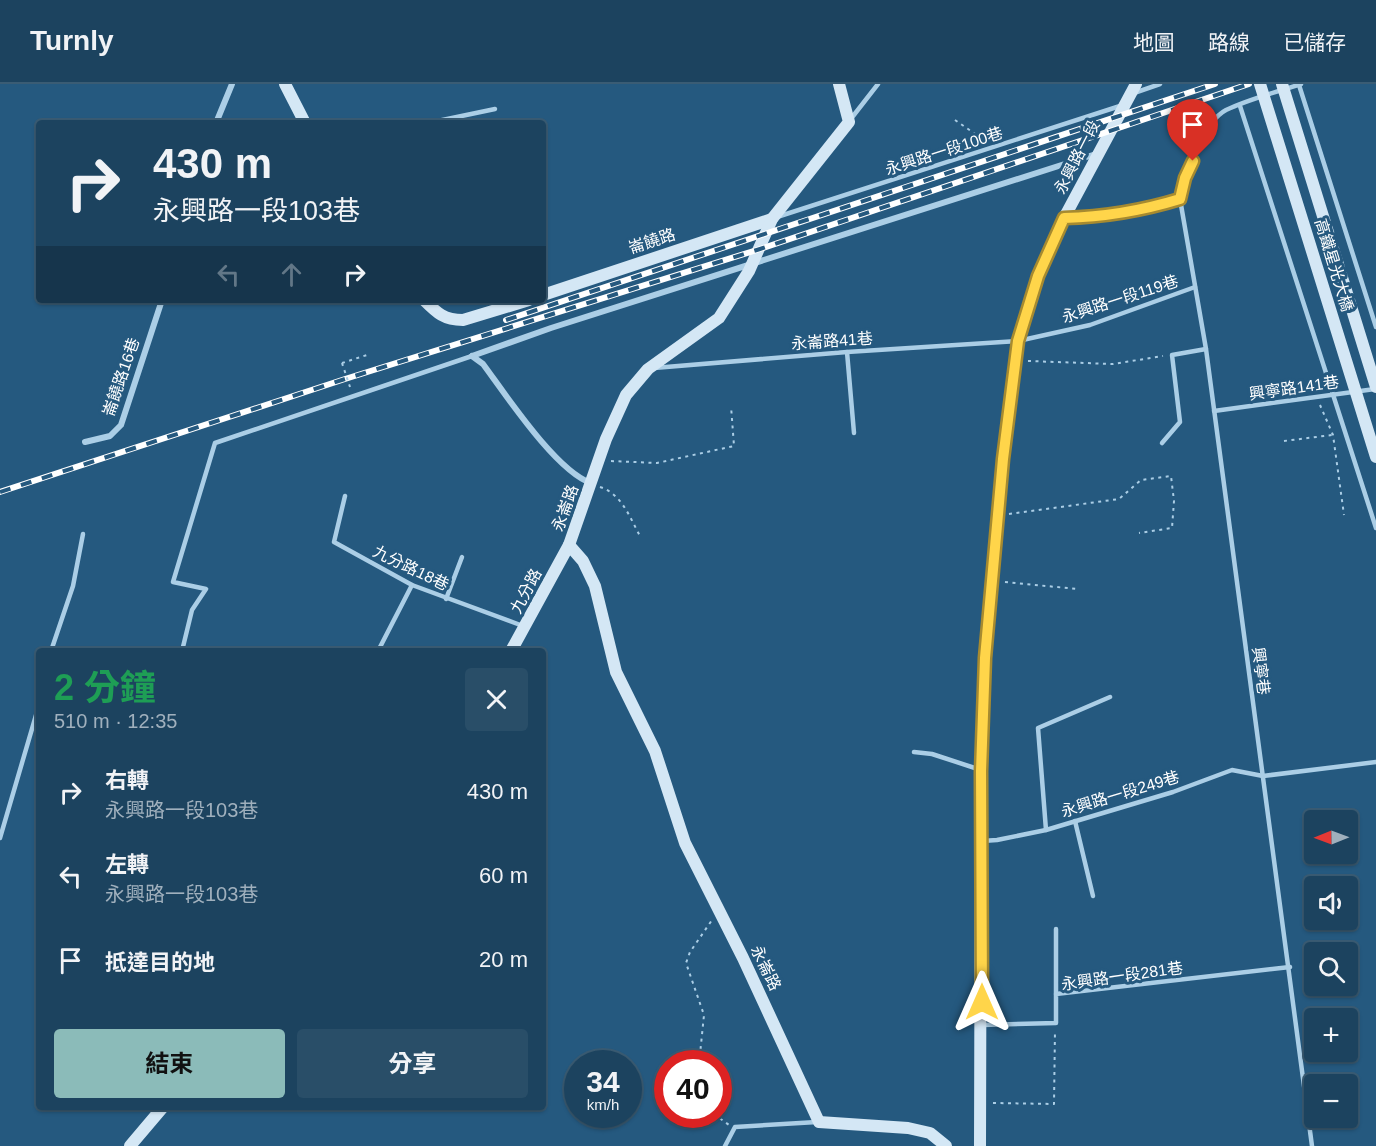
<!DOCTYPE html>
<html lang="zh-TW">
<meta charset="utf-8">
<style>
body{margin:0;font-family:Arial,"Noto Sans TC",sans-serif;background:#294e68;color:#f1f3f6;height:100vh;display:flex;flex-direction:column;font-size:22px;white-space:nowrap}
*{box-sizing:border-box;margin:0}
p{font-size:20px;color:#a0b0bd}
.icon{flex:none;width:33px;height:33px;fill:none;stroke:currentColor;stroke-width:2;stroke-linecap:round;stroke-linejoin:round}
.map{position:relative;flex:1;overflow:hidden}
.panel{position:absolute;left:36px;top:564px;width:510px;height:462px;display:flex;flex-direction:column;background:#1c435f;border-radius:6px;box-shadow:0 2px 4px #0004,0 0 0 2px #3a5c74}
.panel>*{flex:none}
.banner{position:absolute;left:36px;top:36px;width:510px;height:183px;border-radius:6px;box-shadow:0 2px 4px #0004,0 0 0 2px #3a5c74;background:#1c435f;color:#f1f3f6;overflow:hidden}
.needle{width:39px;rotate:269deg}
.controls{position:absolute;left:1304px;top:726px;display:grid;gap:12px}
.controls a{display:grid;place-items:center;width:54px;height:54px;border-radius:6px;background:#1c435f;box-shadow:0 2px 4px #0004,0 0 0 2px #3a5c74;font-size:30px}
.speed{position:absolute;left:564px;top:966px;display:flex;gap:12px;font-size:30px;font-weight:700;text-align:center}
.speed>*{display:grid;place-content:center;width:78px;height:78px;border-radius:50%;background:#1c435f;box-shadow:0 2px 4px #0004,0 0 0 2px #3a5c74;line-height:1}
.speed small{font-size:15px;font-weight:400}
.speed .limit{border:9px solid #d22;background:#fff;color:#111}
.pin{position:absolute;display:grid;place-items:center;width:51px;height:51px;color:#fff;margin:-62px -26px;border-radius:50% 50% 50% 0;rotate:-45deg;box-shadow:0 0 6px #0007}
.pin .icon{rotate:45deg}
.me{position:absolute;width:66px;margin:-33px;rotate:0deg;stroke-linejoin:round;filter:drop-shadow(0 0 4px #0008)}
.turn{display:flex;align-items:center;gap:21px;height:126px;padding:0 18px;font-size:27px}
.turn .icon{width:78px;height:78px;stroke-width:2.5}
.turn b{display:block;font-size:42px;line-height:51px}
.lanes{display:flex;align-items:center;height:57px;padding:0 18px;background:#0003;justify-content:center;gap:30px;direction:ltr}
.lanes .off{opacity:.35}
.round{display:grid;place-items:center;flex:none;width:63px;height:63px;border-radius:6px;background:#294e68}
.summary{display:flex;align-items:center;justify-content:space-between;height:102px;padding:0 18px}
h1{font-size:36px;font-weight:700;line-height:45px;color:#1e9e55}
.primary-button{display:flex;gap:12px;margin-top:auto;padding:12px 18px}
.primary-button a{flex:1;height:69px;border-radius:6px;background:#8bbbb9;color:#111;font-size:24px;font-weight:700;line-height:69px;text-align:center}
.primary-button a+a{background:#294e68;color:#f1f3f6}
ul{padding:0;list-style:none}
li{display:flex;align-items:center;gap:18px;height:84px;padding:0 18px}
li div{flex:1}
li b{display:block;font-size:22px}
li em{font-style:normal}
header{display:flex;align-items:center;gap:36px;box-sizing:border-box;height:84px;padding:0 30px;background:#1c435f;border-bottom:2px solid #3a5c74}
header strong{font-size:28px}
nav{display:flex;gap:33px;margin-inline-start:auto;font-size:21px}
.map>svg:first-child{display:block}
</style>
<header>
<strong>Turnly</strong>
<nav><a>地圖</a><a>路線</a><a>已儲存</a></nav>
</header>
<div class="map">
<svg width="1376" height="1062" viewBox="0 0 1376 1062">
<rect width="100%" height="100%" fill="#25597f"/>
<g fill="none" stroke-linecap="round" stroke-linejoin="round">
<g stroke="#abcee6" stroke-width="2" stroke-dasharray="3 4.5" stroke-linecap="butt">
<polyline points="955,36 984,56"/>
<polyline points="1028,277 1113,280 1163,272"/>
<polyline points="342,279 370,270"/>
<polyline points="1320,321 1333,351 1344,431"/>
<polyline points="1284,357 1332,351"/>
<polyline points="611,377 657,379 734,362 731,322"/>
<path d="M 600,403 C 622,410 630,434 640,452"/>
<polyline points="1009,430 1119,415 1141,396 1171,392 1174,417 1172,444 1139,449"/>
<polyline points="1005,498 1077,505"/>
<polyline points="699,980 704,931 686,879 690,868 712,836"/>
<polyline points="993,1019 1054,1020 1055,946"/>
<polyline points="714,1030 729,1041"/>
</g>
<g stroke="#abcee6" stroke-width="4.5">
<path d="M 1301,0 C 1277,8 1249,15 1226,26 C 1203,38 1185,91 1180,115 L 1206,265 L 1312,1062"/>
<polyline points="1299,1 1376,243"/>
<polyline points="1134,9 1160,0"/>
<polyline points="1240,22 1376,444"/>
<polyline points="850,36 878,0"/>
<polyline points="428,39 495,25"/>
<polyline points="777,133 1120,22"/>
<path d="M 1065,134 C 1105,133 1142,127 1180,115"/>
<polyline points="847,268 854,349"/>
<polyline points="654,284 847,268 1018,257 1090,241 1195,203"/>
<polyline points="1214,327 1375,305"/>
<polyline points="1162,359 1180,338 1172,271 1206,265"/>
<polyline points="345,412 334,458 412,501 523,542"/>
<polyline points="446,515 462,473"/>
<polyline points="51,567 73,502 83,450"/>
<polyline points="182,567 192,526 206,505 173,498 215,359 472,272"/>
<polyline points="378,567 412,501"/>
<polyline points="914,668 932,670 981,686"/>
<polyline points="1075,737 1093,812"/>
<polyline points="1046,746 1038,644 1110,613"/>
<polyline points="0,754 39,621"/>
<polyline points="982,757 997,756 1046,746 1173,708 1232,686 1263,692 1376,678"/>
<polyline points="1056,845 1056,910"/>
<polyline points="982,941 1056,939 1056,910 1290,883"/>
<polyline points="725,1062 735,1043 817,1038"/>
</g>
<g stroke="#abcee6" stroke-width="6">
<polyline points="216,39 232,0"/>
<polyline points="472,272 551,244 1096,70"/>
<path d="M 472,272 L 483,280 C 506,311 556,387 591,399"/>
<polyline points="85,358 110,352 121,341 162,216"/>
</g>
<g stroke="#d4e7f5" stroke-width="12">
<polyline points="285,0 305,39"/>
<polyline points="543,211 772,135"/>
<path d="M 424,216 C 437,229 444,236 463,236 L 529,216"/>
<polyline points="569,461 583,477 595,502 616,588 655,667 685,759 743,874 819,1038 908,1044 930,1049 946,1062"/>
<polyline points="511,567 569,461 606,355 626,311 648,285 719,234 749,187 772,135 849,38 839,0"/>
<polyline points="130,1062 163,1023"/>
<polyline points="980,1062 981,687 985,574 1003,375 1018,257 1038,192 1064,134 1136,0"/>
</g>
<defs>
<g id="rail">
<polyline points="506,236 1215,0"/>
<polyline points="0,408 345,295 760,165 1249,0"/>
</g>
</defs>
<use href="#rail" stroke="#fff" stroke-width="6"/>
<use href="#rail" stroke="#25597f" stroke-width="4" stroke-dasharray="11" stroke-linecap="butt"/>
<polyline stroke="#abcee6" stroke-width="2" stroke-dasharray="3 4.5" stroke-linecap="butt" points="342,279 350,303"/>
<g stroke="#d4e7f5" stroke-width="12">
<polyline points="1260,0 1376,373"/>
<polyline points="1282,0 1376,303"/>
</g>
</g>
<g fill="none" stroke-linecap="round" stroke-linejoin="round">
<defs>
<path id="route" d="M 982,918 L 981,687 L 985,574 L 1003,375 L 1018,257 L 1038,192 L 1064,134 C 1105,133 1141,127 1180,115 L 1185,94 L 1193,77"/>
</defs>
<use href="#route" stroke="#a68a30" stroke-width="15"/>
<use href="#route" stroke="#ffd54a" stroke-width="10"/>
</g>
<g text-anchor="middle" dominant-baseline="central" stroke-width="6" stroke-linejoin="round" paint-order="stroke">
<g font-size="16" fill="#fff" stroke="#25597f">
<text transform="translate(944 67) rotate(-18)">永興路一段100巷</text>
<text transform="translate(1077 73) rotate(-63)">永興路一段</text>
<text transform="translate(652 157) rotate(-18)">崙饒路</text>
<text transform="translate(1334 181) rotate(73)">高鐵星光大橋</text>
<text transform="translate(1120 215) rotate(-18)">永興路一段119巷</text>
<text transform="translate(832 257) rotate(-4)">永崙路41巷</text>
<text transform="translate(121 293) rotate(-71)">崙饒路16巷</text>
<text transform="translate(1294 304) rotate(-8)">興寧路141巷</text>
<text transform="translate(565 424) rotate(-70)">永崙路</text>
<text transform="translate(411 484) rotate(26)">九分路18巷</text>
<text transform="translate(526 507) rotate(-62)">九分路</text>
<text transform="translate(1261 587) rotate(83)">興寧巷</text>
<text transform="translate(1120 710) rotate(-17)">永興路一段249巷</text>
<text transform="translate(766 884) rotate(64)">永崙路</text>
<text transform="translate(1122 892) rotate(-8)">永興路一段281巷</text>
</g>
</g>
</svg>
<div class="controls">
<a><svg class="needle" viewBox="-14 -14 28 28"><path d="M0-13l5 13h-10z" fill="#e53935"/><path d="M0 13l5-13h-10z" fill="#a0b0bd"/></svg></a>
<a><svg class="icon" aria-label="sound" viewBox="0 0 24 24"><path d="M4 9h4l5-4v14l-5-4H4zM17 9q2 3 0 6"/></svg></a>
<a><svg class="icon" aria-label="search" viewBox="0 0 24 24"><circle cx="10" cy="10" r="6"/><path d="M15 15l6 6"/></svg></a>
<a>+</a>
<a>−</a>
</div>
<div class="speed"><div>34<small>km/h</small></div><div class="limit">40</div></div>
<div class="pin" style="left:1193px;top:77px;background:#d93025"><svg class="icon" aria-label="arrive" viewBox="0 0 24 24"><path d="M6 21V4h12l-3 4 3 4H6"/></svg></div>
<svg class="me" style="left:982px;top:918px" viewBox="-20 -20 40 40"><path d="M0-17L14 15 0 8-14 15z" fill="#ffd54a" stroke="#fff" stroke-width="4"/></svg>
<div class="banner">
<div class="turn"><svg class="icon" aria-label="right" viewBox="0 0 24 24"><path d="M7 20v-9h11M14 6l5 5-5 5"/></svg><div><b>430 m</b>永興路一段103巷</div></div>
<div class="lanes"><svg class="icon off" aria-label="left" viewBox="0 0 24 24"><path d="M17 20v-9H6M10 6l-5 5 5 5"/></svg><svg class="icon off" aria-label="ahead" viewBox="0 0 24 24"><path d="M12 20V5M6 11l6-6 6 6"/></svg><svg class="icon" aria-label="right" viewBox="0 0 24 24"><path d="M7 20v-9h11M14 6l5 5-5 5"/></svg></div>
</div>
<section class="panel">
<div class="summary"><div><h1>2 分鐘</h1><p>510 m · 12:35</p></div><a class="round"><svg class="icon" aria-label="close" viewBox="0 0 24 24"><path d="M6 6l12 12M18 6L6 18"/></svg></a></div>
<ul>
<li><svg class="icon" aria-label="right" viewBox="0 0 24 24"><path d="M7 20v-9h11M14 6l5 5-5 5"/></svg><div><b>右轉</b><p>永興路一段103巷</p></div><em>430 m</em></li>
<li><svg class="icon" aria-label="left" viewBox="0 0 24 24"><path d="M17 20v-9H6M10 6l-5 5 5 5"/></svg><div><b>左轉</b><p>永興路一段103巷</p></div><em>60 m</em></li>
<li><svg class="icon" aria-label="arrive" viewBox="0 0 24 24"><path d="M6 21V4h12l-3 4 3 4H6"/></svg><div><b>抵達目的地</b></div><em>20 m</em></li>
</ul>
<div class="primary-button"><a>結束</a><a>分享</a></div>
</section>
</div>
